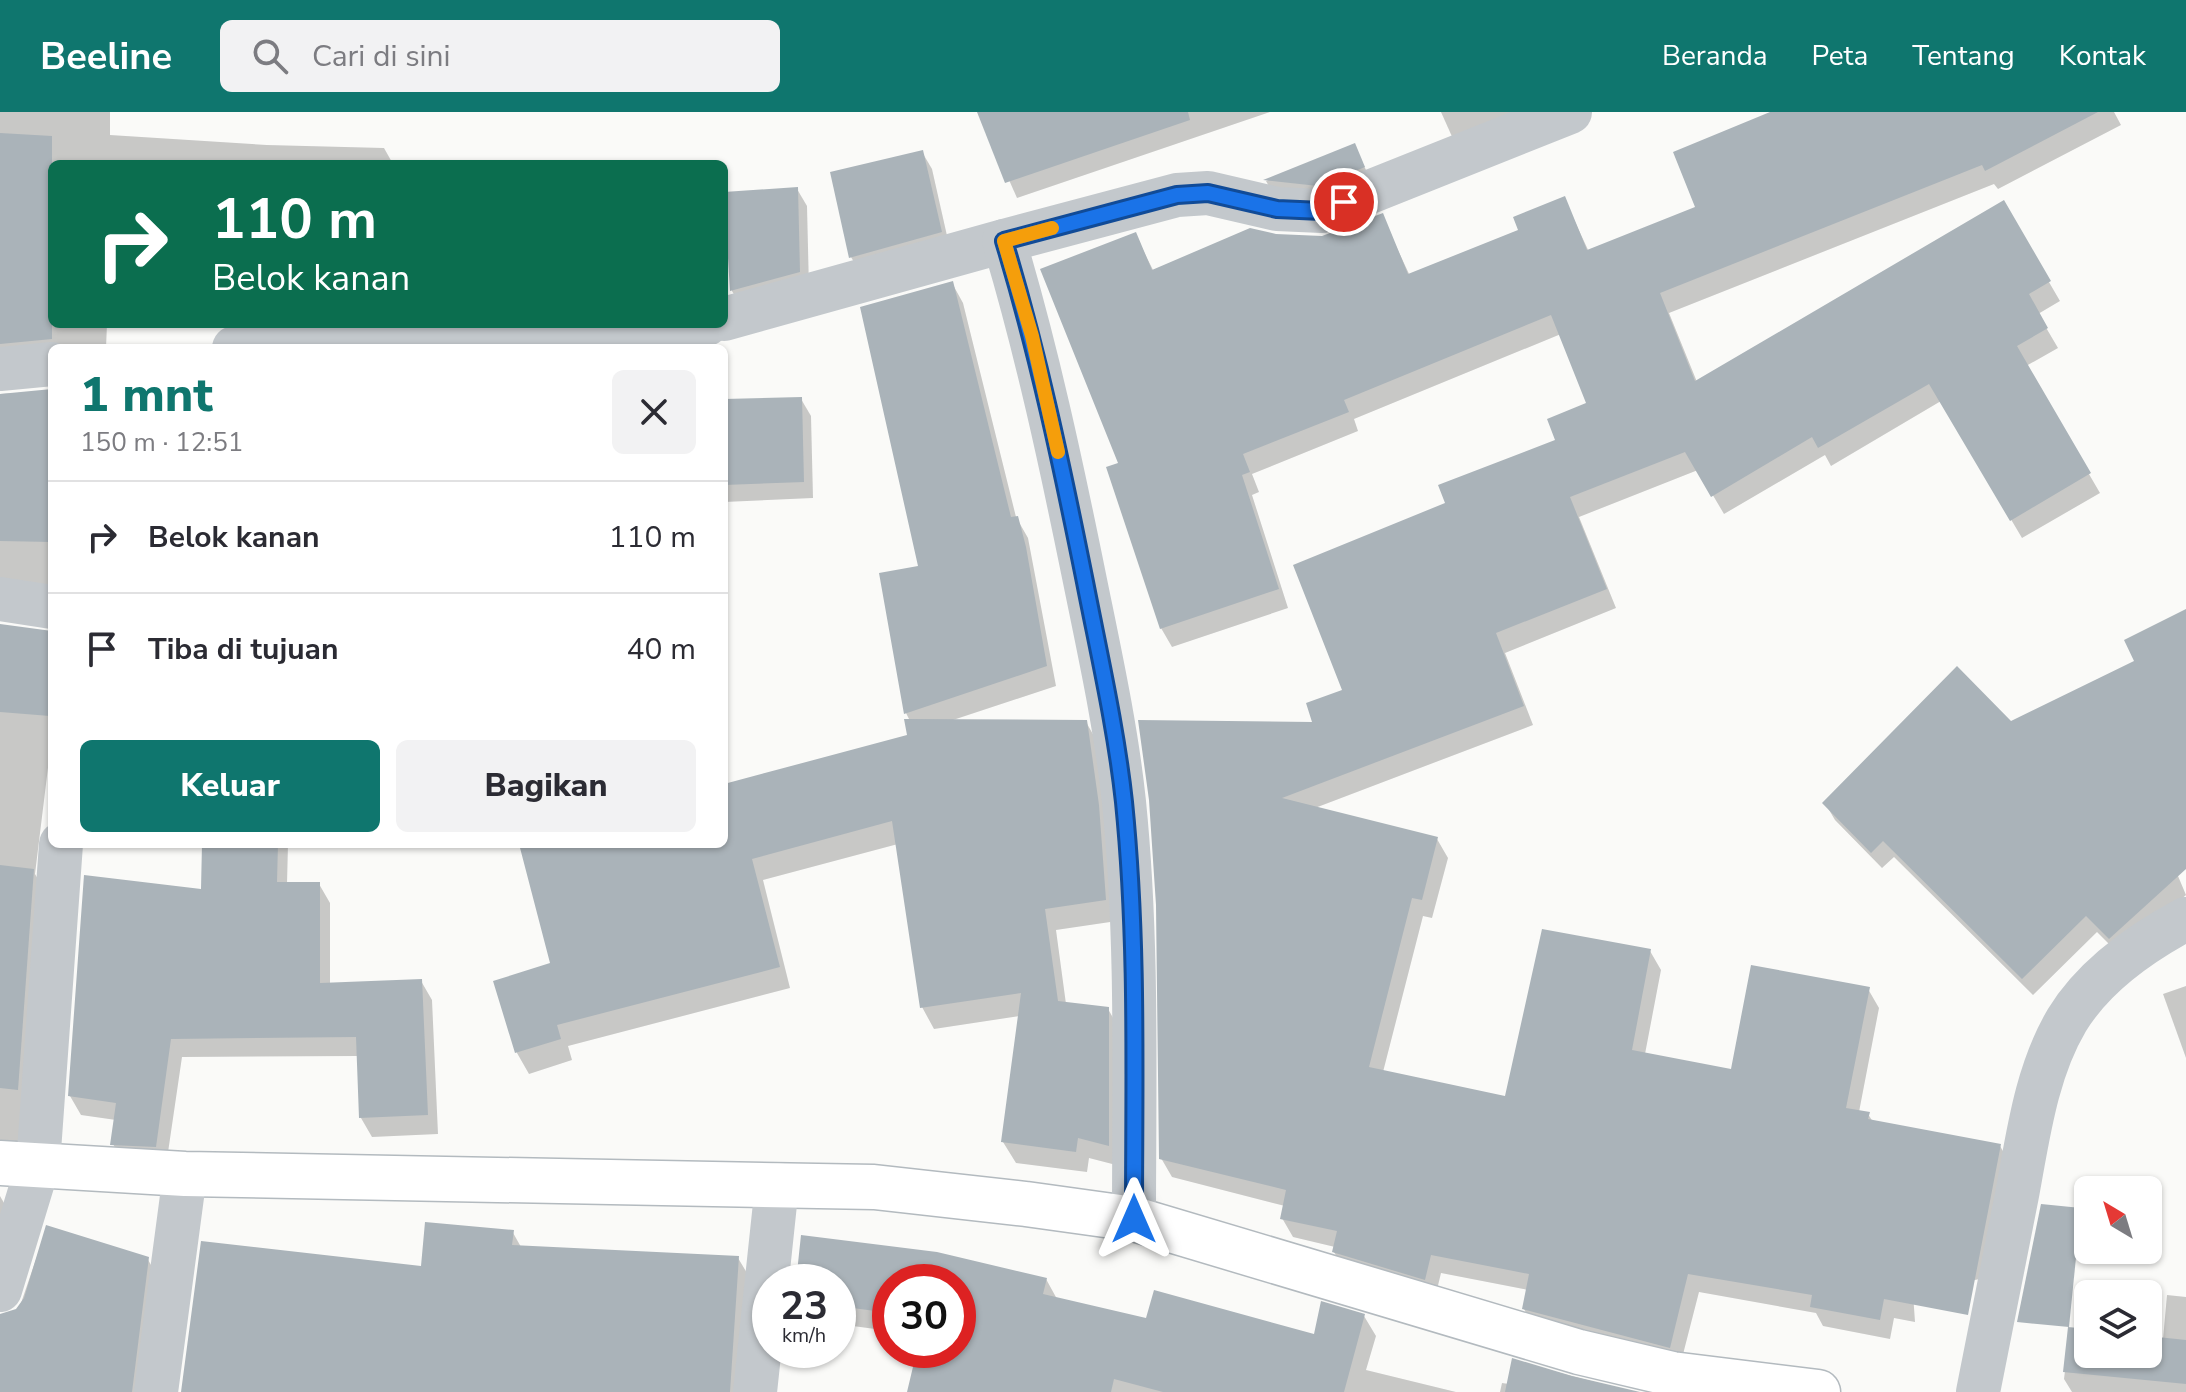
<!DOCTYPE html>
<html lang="id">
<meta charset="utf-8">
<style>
body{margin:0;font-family:"Nunito Sans",sans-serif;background:#f2f2f3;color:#2b2b33;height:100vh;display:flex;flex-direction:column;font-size:30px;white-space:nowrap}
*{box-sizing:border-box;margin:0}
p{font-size:26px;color:#7c7c81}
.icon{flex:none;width:44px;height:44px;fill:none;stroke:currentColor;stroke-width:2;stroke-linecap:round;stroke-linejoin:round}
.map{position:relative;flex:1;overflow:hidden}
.side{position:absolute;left:48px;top:232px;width:680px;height:504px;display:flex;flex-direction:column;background:#fff;border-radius:12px;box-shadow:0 2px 6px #0004}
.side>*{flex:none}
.hud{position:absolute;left:48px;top:48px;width:680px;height:168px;border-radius:12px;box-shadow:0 2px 6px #0004;background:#0b6e4f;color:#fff;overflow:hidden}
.needle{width:52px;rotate:322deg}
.tools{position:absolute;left:2074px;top:1064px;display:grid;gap:16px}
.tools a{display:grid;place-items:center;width:88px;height:88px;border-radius:12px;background:#fff;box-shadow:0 2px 6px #0004;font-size:40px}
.speed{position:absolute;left:752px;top:1152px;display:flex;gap:16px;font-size:40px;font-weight:700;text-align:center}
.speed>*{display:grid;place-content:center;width:104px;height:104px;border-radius:50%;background:#fff;box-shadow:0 2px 6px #0004;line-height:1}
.speed small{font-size:20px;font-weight:400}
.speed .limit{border:12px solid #d22;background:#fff;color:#111}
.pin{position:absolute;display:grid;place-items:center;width:68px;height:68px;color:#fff;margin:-34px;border:4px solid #fff;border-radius:50%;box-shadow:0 2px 8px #0007}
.me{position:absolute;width:88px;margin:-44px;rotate:0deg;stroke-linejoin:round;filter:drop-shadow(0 0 6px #0008)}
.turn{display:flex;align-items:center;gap:28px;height:168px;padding:0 32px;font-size:36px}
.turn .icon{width:104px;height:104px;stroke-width:2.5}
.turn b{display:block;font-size:56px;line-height:68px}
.round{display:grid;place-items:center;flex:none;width:84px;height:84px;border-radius:12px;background:#f2f2f3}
.headline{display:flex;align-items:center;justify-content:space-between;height:136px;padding:0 32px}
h1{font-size:48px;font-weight:800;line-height:60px;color:#0f766e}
.action{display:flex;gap:16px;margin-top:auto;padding:16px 32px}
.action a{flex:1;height:92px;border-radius:12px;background:#0f766e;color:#fff;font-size:32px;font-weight:800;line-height:92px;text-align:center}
.action a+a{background:#f2f2f3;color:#2b2b33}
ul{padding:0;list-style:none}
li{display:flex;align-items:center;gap:24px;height:112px;padding:0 32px;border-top:2px solid #e1e1e2}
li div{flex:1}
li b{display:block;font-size:30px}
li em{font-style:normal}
header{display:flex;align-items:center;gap:48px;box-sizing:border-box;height:112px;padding:0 40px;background:#0f766e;color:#fff}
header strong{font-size:38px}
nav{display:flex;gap:44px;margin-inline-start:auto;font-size:28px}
.search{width:560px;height:72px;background:#f2f2f3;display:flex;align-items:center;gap:20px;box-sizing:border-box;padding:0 28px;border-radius:12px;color:#7c7c81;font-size:30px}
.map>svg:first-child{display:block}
</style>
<header>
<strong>Beeline</strong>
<div class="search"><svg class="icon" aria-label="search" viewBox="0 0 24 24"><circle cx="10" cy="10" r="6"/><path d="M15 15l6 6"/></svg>Cari di sini</div>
<nav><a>Beranda</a><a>Peta</a><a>Tentang</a><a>Kontak</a></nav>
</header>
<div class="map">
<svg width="2186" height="1280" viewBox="0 0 2186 1280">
<rect width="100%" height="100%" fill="#fafaf8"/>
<g fill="#0003">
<polygon points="0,0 110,0 110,23 267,33 384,36 393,52 52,52 52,212 107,212 106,236 52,236 0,256"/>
<polygon points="979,0 1270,0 1017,86"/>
<polygon points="1441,0 1553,0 1458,38"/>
<polygon points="1776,0 2114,0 2121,13 1998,77 1994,72 1669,201 1697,270 2003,91 2060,189 2038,202 2058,236 2026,254 2100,381 2022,426 1941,289 1831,354 1825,343 1724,402 1698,358 1579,405 1616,496 1505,541 1533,613 1315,696 1437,727 1448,746 1432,806 1423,804 1383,960 1506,986 1650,839 1661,858 1645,942 1733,959 1868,877 1879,896 1859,1000 1868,1002 1873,1010 2000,1034 2011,1053 1989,1165 1913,1181 1915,1210 1894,1206 1890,1227 1823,1214 1816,1201 1699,1180 1680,1254 1535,1216 1524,1197 1528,1178 1441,1161 1435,1186 1345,1159 1334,1140 1335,1135 1293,1125 1282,1106 1285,1094 1172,1065 1161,1046 1158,793 1345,579 1448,393 1557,329 1588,292 1561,222 1354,307 1358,319 1252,362 1259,380 1252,383 1288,496 1172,535 1161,516 1120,353 1135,122 1154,160 1275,124 1322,126 1382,104 1410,164 1521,119 1564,86 1589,140 1697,97"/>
<polygon points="1354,34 1373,72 1275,85 1266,69"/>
<polygon points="922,40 932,57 950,137 861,162 851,145 832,61"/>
<polygon points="797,77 807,94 809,177 742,196 732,179 726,82"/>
<polygon points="952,171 963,191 1016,405 1028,426 1056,574 953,608 1086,610 1098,631 1117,809 1056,818 1066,892 1108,897 1120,918 1120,1054 1089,1046 1087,1060 1016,1051 1003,1030 1020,904 934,917 922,895 898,732 763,768 790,876 568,934 572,948 529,962 517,941 495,870 552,852 521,732 724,732 724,673 910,624 910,609 906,601"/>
<polygon points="52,279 52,488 0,486 0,282"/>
<polygon points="801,287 811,304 813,386 724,390 724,289"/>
<polygon points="2186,513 2186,705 2178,764 2186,783 2120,843 2097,820 2033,883 1894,745 1882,756 1835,708 1825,691 2011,612 2136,550"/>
<polygon points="0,514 52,520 52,623 35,762 45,779 17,1046 0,1049"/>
<polygon points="204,732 288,732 287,772 319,772 330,791 330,873 421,869 432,888 438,1022 372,1025 361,1006 358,944 182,945 166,1054 124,1051 113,1032 116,1008 81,1003 70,984 203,779"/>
<polygon points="2186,874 2186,946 2163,882"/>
<polygon points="0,1084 8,1098 0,1149"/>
<polygon points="2042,1095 2088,1098 2088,1138 2102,1138 2044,1151"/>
<polygon points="47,1115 147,1146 159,1167 144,1280 0,1280 0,1204 19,1197"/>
<polygon points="512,1119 521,1135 738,1146 750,1166 740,1280 183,1280 423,1156"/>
<polygon points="1046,1167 1057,1187 1147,1208 1315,1225 1364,1204 1376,1224 1366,1258 1456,1280 909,1280 919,1238 958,1238 958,1170 890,1170 890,1219 838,1212 838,1170 798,1170"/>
<polygon points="2167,1183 2186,1185 2186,1280 2072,1280 2064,1267 2070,1217 2088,1219 2088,1242 2148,1242 2148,1226 2163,1227"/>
<polygon points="1514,1249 1633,1280 1500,1280 1502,1271 1509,1272"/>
</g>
<g fill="#aab3b9">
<polygon points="977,0 1188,0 1190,8 1005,71"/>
<polygon points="1770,0 2098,0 1985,59 1982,53 1660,181 1695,269 2004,88 2051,169 2029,182 2048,216 2017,234 2091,361 2010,409 1929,272 1818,336 1812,325 1711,385 1685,340 1570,385 1607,477 1496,521 1524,594 1282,686 1438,725 1422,788 1412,786 1369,955 1505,984 1542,817 1651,837 1632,938 1731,957 1751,853 1870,875 1846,996 1870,1000 1868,1007 2001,1032 1968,1203 1884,1187 1880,1208 1810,1195 1812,1183 1688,1162 1670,1236 1522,1197 1529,1162 1431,1143 1425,1168 1332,1140 1337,1119 1280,1107 1286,1078 1159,1047 1156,793 1149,688 1138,608 1312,610 1306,591 1342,578 1293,453 1445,391 1438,373 1555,328 1547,307 1586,291 1551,203 1344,288 1349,300 1243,342 1250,360 1242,363 1279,477 1160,517 1106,355 1118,351 1040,157 1136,120 1152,158 1250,116 1276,122 1322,124 1383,101 1408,162 1518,118 1513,105 1565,84 1587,138 1695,95 1673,40"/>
<polygon points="0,21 52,24 52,227 0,232"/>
<polygon points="1355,31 1365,55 1318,74 1263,68"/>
<polygon points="923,38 942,120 849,146 830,60"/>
<polygon points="798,75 800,160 730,179 724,80"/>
<polygon points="953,169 1011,405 1018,404 1026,435 1047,554 904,602 879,461 918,454 860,195"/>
<polygon points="52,277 52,430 0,429 0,282"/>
<polygon points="802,285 804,370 724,373 724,287"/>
<polygon points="2186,497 2186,757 2109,827 2086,804 2022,867 1883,729 1871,741 1822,691 1957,554 2011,609 2134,549 2124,528"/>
<polygon points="0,512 52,519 50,604 0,600"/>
<polygon points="904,607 1087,608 1099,693 1106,788 1045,797 1058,889 1109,895 1109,1034 1078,1026 1076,1040 1001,1030 1021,881 920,896 892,709 752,747 780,855 557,913 561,927 515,941 493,869 550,851 519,732 724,732 724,672 907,623"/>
<polygon points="202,732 278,732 277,770 320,770 320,871 422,867 428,1003 359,1006 356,925 171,927 156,1035 110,1033 116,991 68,984 84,763 201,777"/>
<polygon points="0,753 34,757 18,978 0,976"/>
<polygon points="2041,1092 2081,1096 2069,1215 2017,1210"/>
<polygon points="425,1110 514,1118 512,1133 739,1144 730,1280 181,1280 201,1129 421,1154"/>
<polygon points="46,1113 149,1145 132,1280 0,1280 0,1202 16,1197 24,1186"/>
<polygon points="801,1123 937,1140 1047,1166 1043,1182 1146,1206 1154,1178 1314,1222 1321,1189 1365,1202 1344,1280 1163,1280 1114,1267 1111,1280 907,1280 917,1238 958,1238 958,1170 890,1170 890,1201 838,1194 838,1170 796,1170"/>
<polygon points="2068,1215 2088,1217 2088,1242 2148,1242 2148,1224 2186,1228 2186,1272 2063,1260"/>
<polygon points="1512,1246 1572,1264 1640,1280 1505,1280"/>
</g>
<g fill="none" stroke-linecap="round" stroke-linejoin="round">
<defs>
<polyline id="secondary" points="0,1051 185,1062 874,1075 1026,1092 1134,1107 1579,1240 1672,1262 1818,1280"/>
</defs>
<use href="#secondary" stroke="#b3babf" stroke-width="47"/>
<g stroke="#c3c8cc" stroke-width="44">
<polyline points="724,207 1004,129"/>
<polyline points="234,236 601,229 707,212"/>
<polyline points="0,257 52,252"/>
<polyline points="0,487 52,495"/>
<path d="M 1134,1107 C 1134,968 1138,829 1124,690 C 1116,614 1099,538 1084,464 C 1061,351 1037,239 1004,129 L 1177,83 L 1208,81 L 1277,97 L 1322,99 L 1570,0"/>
<polyline points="0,1178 38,1053 61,732"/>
<polyline points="156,1280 185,1062"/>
<polyline points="755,1280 777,1073"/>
<path d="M 1978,1280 C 1991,1214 2004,1148 2017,1083 C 2028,1024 2036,960 2067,908 C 2094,864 2141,831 2186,807"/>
</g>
<use href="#secondary" stroke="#fff" stroke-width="44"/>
</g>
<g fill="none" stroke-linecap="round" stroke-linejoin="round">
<defs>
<path id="route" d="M 1134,1107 C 1134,968 1138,829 1124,690 C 1116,616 1099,542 1085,470 C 1062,355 1038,241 1004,129 L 1177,83 L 1208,81 L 1277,97 L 1322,99 L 1344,90"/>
</defs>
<use href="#route" stroke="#114b97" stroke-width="20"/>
<use href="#route" stroke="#1a73e8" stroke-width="14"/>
<polyline stroke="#f59e0b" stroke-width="14" points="1052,116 1004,129 1032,224 1058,340"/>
</g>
</svg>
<div class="tools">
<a><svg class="needle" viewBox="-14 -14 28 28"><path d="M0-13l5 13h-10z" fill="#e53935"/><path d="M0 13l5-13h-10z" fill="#7c7c81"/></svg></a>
<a><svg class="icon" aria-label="layers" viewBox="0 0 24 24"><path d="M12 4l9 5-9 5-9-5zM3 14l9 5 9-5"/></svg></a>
</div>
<div class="speed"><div>23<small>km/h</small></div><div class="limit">30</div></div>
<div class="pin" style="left:1344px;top:90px;background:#d93025"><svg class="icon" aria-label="arrive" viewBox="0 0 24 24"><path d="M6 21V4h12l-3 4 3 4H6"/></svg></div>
<svg class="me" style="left:1134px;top:1107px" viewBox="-20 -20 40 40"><path d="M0-17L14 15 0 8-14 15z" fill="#1a73e8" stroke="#fff" stroke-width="4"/></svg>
<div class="hud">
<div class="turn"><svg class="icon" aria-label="right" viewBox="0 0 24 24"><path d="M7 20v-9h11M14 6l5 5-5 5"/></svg><div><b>110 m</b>Belok kanan</div></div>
</div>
<section class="side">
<div class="headline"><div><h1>1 mnt</h1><p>150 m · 12:51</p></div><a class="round"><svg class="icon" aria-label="close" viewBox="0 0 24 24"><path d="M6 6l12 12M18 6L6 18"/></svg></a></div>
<ul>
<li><svg class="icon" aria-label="right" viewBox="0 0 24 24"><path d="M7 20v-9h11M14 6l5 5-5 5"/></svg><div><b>Belok kanan</b></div><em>110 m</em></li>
<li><svg class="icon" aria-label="arrive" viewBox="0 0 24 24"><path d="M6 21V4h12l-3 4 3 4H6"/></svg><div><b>Tiba di tujuan</b></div><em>40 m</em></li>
</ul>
<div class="action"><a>Keluar</a><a>Bagikan</a></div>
</section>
</div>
